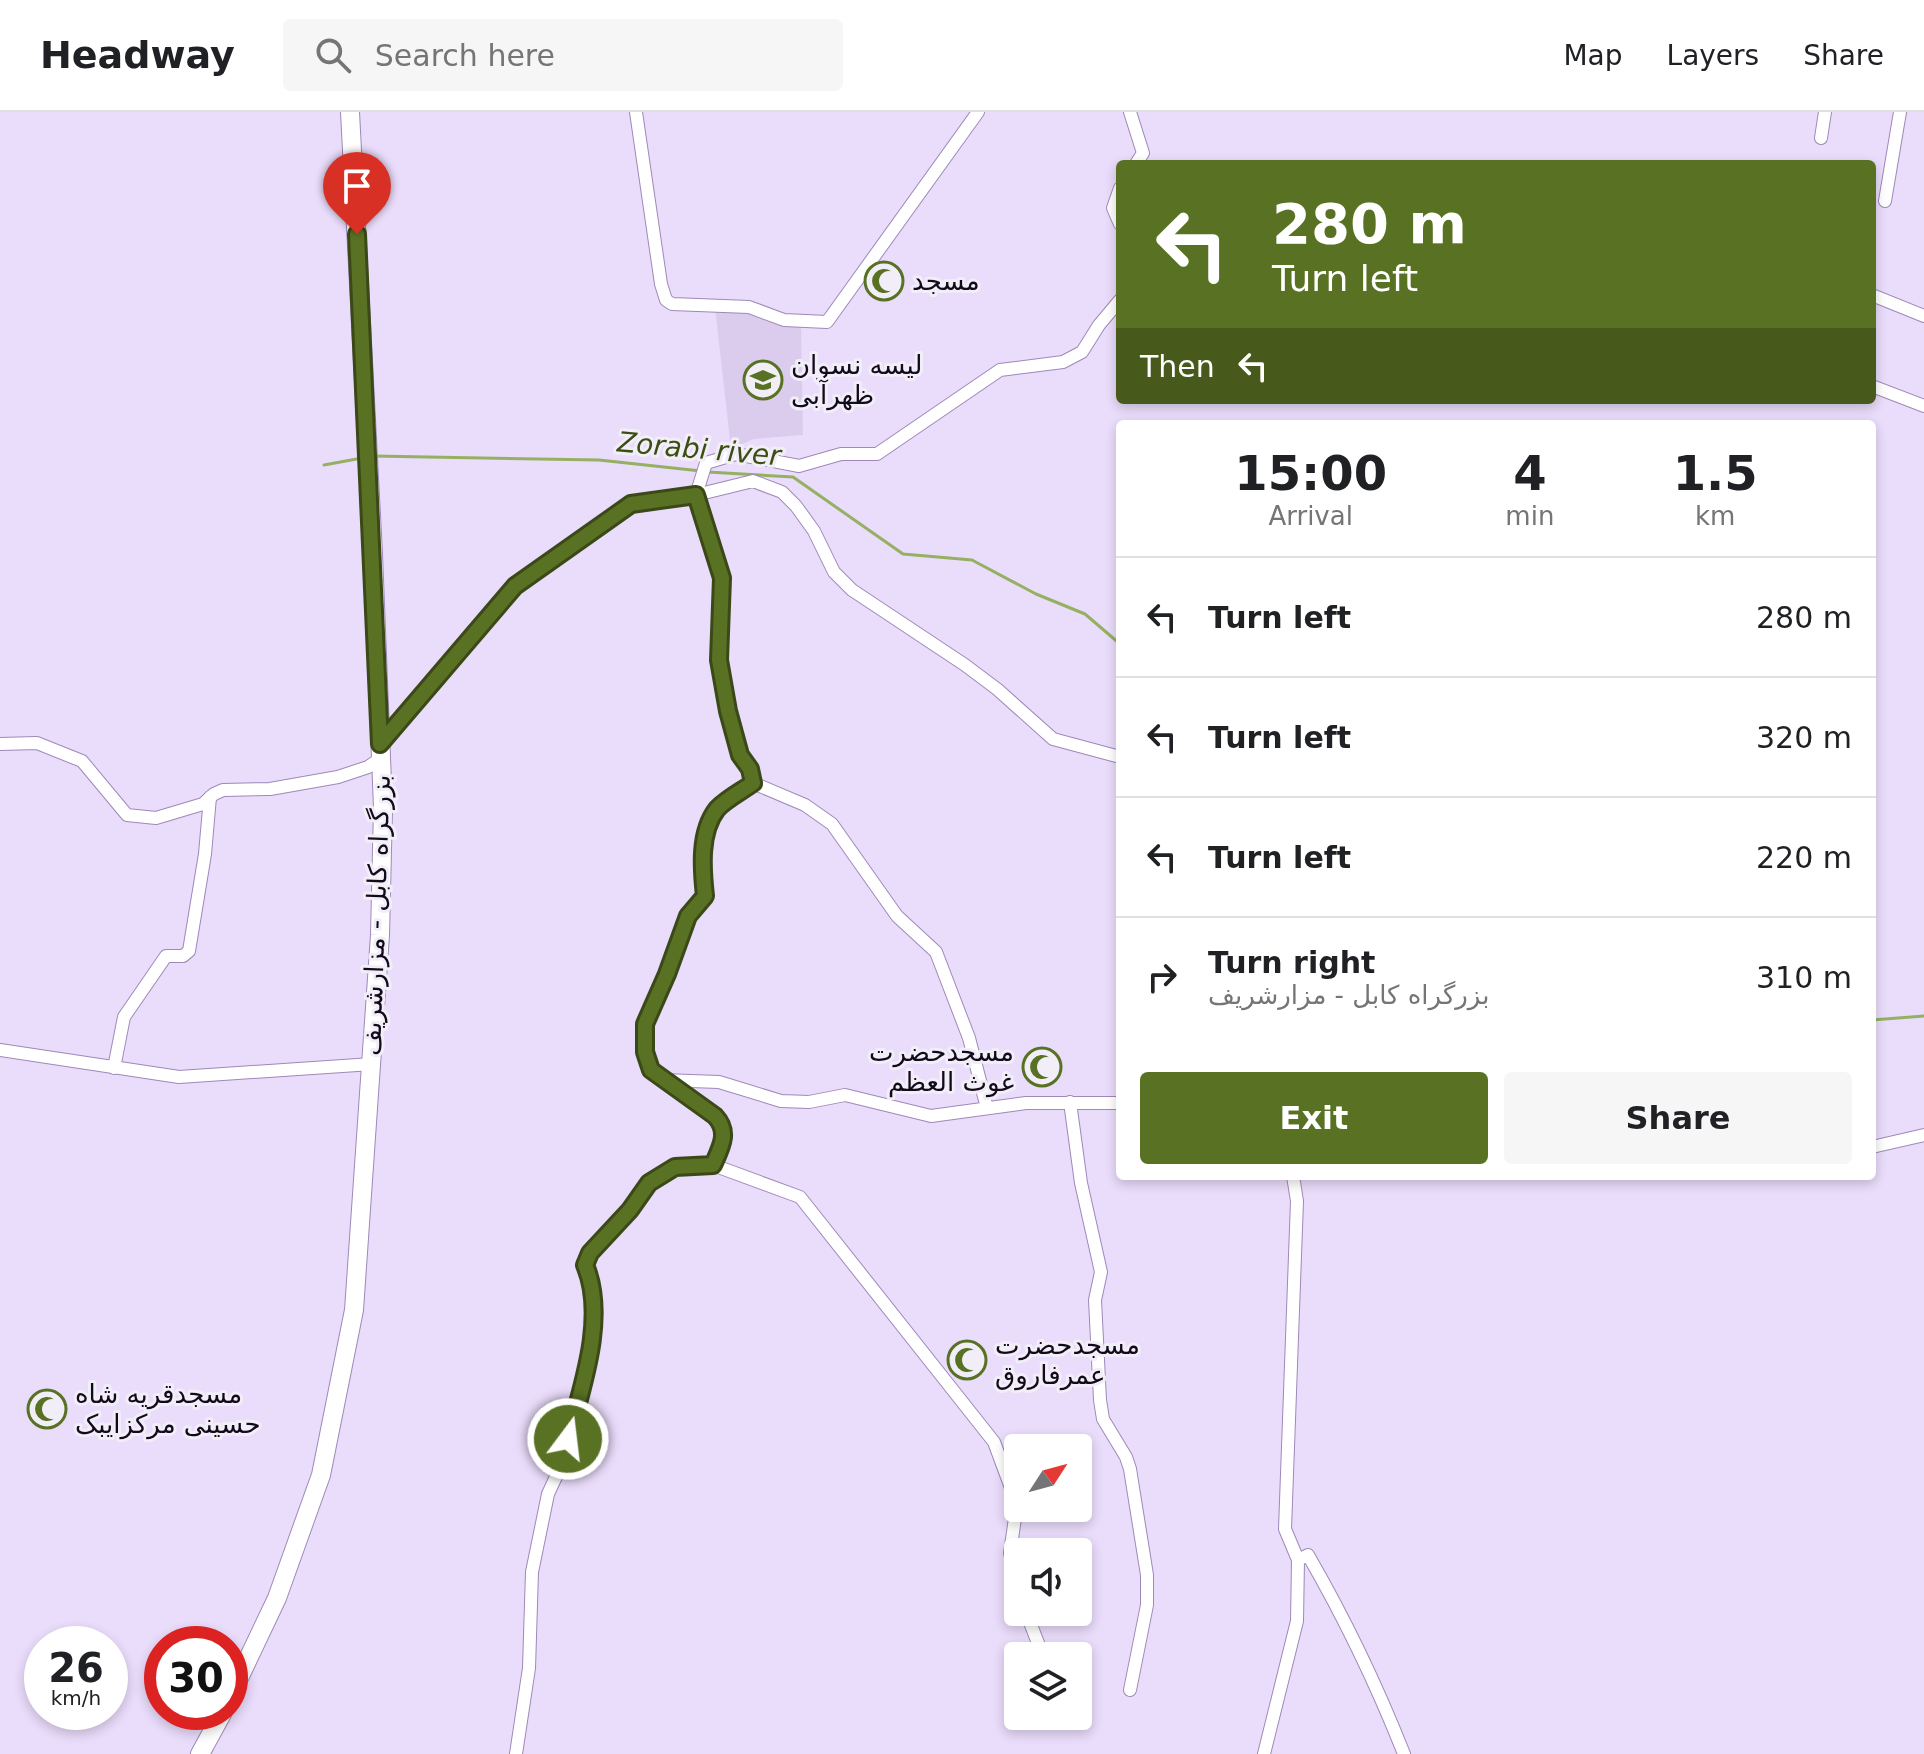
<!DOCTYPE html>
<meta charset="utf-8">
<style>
body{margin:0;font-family:"DejaVu Sans","Noto Naskh Arabic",sans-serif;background:#f6f6f6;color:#202124;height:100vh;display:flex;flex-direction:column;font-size:30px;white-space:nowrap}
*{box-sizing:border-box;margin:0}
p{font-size:26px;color:#757577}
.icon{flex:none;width:44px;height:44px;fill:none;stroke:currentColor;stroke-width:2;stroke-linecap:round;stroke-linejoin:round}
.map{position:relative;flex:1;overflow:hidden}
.sheet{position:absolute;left:1116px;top:308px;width:760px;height:760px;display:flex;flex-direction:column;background:#fff;border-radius:8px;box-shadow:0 4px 12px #0003}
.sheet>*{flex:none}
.guide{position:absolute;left:1116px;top:48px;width:760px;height:244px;border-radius:8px;box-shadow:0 4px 12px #0003;background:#597123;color:#fff;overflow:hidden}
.needle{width:52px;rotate:54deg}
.controls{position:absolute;left:1004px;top:1322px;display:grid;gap:16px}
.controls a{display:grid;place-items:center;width:88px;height:88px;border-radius:8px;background:#fff;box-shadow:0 4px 12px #0003;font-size:40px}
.speed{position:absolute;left:24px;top:1514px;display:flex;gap:16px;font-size:40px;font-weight:700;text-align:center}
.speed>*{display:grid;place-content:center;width:104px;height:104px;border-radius:50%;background:#fff;box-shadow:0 4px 12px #0003;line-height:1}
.speed small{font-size:20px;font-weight:400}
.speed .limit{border:12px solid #d22;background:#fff;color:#111}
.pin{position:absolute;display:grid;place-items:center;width:68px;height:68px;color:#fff;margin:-82px -34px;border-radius:50% 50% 50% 0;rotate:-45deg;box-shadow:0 0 8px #0007}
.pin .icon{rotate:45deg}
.me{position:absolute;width:88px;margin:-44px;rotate:15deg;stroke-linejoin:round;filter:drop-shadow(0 0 6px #0008)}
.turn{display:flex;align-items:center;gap:28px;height:168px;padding:0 24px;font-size:36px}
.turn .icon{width:104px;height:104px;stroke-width:2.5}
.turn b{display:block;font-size:56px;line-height:68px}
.then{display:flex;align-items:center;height:76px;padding:0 24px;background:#0003;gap:16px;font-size:30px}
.eta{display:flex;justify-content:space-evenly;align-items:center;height:136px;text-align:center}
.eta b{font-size:48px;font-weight:600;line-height:56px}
.action{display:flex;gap:16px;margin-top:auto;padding:16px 24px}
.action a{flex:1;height:92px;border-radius:8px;background:#597123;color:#fff;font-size:32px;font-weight:600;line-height:92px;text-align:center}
.action a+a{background:#f6f6f6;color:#202124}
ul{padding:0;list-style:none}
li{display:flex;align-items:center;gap:24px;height:120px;padding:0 24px;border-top:2px solid #e0e0e0}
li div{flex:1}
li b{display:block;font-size:30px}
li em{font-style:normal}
header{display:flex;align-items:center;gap:48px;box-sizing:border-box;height:112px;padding:0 40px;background:#fff;border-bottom:2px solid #e0e0e0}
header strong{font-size:38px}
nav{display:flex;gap:44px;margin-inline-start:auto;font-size:28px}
.search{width:560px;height:72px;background:#f6f6f6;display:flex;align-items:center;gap:20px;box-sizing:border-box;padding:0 28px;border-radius:8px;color:#757577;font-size:30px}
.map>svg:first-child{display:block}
</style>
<header>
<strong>Headway</strong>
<div class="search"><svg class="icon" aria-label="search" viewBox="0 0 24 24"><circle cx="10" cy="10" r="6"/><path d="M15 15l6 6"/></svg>Search here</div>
<nav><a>Map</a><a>Layers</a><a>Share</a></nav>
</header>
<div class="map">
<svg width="1924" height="1642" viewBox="0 0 1924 1642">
<rect width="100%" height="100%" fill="#eadcfb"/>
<polygon fill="#dbccee" points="760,194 761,206 801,213 803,323 754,327 731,337 715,195"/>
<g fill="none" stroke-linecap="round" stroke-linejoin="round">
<g stroke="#95b062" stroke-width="3">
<polyline points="373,344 599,348 701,359"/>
<polyline points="324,353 362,346"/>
<polyline points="708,360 793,365 903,442 972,448 1036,482 1085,502 1120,532"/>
<polyline points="1872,908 1924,904"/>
</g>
<defs>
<g id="minor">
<polyline points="636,0 661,172 666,188 672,192 749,195 784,208 827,210 978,0"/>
<polyline points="1130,0 1143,41 1136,52"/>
<polyline points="1821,26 1825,0"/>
<polyline points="1120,76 1113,96 1120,112"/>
<polyline points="1885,89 1900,0"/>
<polyline points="1872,183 1924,204"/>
<polyline points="1872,274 1924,294"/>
<polyline points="0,632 37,631 82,649 127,703 156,706 203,692 214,682 223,678 270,677 338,665 368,655 381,646"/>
<polyline points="380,632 515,474 631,392 696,383 753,369 782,380 796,394 814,419 834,460 852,478 965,553 997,577 1053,627 1120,645"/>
<polyline points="753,671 805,693 832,712 897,804 936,840 969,926 987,996"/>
<polyline points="0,938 179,965 372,952"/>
<polyline points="114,956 124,905 166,844 183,844 189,839 205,742 210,685"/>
<polyline points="662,968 719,970 781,989 809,990 845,983 931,1004 1026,991 1120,991"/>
<polyline points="1070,990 1081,1071 1101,1160 1095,1188 1100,1288 1103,1307 1126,1345 1130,1357 1147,1463 1147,1493 1130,1578"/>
<polyline points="1872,1035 1924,1023"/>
<polyline points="713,1053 800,1085 994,1330 1017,1392 1010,1441 1018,1471"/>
<path d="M 1298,1448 L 1308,1443 C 1345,1507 1377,1574 1404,1642"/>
<polyline points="1026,1500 1043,1544"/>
<path d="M 516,1642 L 529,1556 L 532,1460 L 548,1382 L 560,1356 L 591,1242 L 593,1171 L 585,1153 L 590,1141 L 630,1098 L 649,1071 L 675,1055 L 713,1053 L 724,1030 L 722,1012 L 696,990 L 651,958 L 645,940 L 645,912 L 667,862 L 688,804 L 705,784 C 702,757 699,720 717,697 C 726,687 742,679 753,671 L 750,657 L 740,643 L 728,599 L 719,548 L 722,466 L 696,383 L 706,351 L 736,342 L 799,354 L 841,342 L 877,342 L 1000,258 L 1063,250 L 1082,240 L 1099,213 L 1120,188"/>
<polyline points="1264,1642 1297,1509 1298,1448 1285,1417 1297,1089 1293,1064"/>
</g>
<g id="highway">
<polyline points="230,1585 277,1486 321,1363 354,1198 380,823 383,696 373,442 350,0"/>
<polyline points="200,1642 223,1600"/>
</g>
</defs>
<use href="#minor" stroke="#9e89b8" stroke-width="14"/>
<use href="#highway" stroke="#9e89b8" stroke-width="20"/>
<use href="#minor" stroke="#fff" stroke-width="12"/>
<use href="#highway" stroke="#fff" stroke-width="18"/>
</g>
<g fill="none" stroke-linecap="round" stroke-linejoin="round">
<defs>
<path id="route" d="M 357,122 L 380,632 L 515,474 L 631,392 L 696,383 L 722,466 L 719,548 L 728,599 L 740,643 L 750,657 L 753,671 C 742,679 726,687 717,697 C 699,720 702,757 705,784 L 688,804 L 667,862 L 645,912 L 645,940 L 651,958 L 715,1004 C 730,1020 721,1035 713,1053 L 675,1055 L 649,1071 L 630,1098 L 590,1141 L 585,1153 C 607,1205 582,1275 568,1327"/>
</defs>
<use href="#route" stroke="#3a4917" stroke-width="20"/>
<use href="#route" stroke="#597123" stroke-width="14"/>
</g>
<defs>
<symbol id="mosque-ring" viewBox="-11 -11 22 22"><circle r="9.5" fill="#f2eef8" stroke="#597123" stroke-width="1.5"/><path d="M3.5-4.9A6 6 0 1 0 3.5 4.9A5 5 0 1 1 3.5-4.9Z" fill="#597123"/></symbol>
<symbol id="school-ring" viewBox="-11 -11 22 22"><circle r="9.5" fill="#f2eef8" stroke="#597123" stroke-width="1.5"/><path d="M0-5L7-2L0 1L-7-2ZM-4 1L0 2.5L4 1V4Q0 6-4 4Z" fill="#597123"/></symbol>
</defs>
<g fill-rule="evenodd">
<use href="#mosque-ring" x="862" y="147" width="44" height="44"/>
<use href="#school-ring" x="741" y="246" width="44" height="44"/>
<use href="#mosque-ring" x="1020" y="933" width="44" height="44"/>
<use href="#mosque-ring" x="945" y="1226" width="44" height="44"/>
<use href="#mosque-ring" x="25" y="1275" width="44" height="44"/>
</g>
<g text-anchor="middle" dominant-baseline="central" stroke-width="6" stroke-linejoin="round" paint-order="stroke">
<g font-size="26" fill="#12091b" stroke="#f2eef8" text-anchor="start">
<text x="912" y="169">مسجد</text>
<text x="791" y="253">لیسه نسوان<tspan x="791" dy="30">ظهرآبی</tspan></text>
<text x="1014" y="940" text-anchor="end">مسجدحضرت<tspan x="1014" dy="30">غوث العظم</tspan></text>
<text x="995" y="1233">مسجدحضرت<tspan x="995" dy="30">عمرفاروق</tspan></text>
<text x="75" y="1282">مسجدقریه شاه<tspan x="75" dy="30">حسینی مرکزایبک</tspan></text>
</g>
<g font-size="26" fill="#12091b" stroke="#f2eef8">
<text transform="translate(376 803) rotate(-88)">بزرگراه کابل - مزارشریف</text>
</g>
<g font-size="28" font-style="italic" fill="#3c4d14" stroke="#f2eef8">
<text transform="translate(699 337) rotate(5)">Zorabi river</text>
</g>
</g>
</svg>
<div class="controls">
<a><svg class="needle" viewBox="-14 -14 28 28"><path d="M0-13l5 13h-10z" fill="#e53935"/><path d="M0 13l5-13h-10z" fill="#757577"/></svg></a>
<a><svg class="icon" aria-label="sound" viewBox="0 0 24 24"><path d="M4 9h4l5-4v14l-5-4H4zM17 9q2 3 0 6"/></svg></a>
<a><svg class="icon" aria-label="layers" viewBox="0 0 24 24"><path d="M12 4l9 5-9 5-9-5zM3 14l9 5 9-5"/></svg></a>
</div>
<div class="speed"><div>26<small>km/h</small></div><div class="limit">30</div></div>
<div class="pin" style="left:357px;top:122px;background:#d93025"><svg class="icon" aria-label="arrive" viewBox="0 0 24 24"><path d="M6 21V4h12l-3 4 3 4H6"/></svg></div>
<svg class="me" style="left:568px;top:1327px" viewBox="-20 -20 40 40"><circle r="17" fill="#597123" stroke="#fff" stroke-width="3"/><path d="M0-11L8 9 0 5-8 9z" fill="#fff"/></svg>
<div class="guide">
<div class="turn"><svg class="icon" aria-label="left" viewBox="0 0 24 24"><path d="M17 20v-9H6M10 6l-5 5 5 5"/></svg><div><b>280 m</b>Turn left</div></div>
<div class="then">Then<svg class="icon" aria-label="left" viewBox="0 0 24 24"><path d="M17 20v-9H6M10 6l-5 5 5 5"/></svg></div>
</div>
<section class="sheet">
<div class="eta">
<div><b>15:00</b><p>Arrival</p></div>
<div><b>4</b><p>min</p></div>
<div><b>1.5</b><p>km</p></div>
</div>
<ul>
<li><svg class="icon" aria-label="left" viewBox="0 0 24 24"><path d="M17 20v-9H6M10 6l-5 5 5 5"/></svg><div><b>Turn left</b></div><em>280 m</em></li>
<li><svg class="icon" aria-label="left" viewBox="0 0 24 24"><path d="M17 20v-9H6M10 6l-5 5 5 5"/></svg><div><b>Turn left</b></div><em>320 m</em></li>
<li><svg class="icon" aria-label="left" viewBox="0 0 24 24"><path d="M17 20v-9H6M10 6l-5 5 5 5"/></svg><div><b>Turn left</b></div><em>220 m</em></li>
<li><svg class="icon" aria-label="right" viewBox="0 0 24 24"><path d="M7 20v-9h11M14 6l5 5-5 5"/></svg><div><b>Turn right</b><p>بزرگراه کابل - مزارشریف</p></div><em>310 m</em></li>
</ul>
<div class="action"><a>Exit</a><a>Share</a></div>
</section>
</div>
